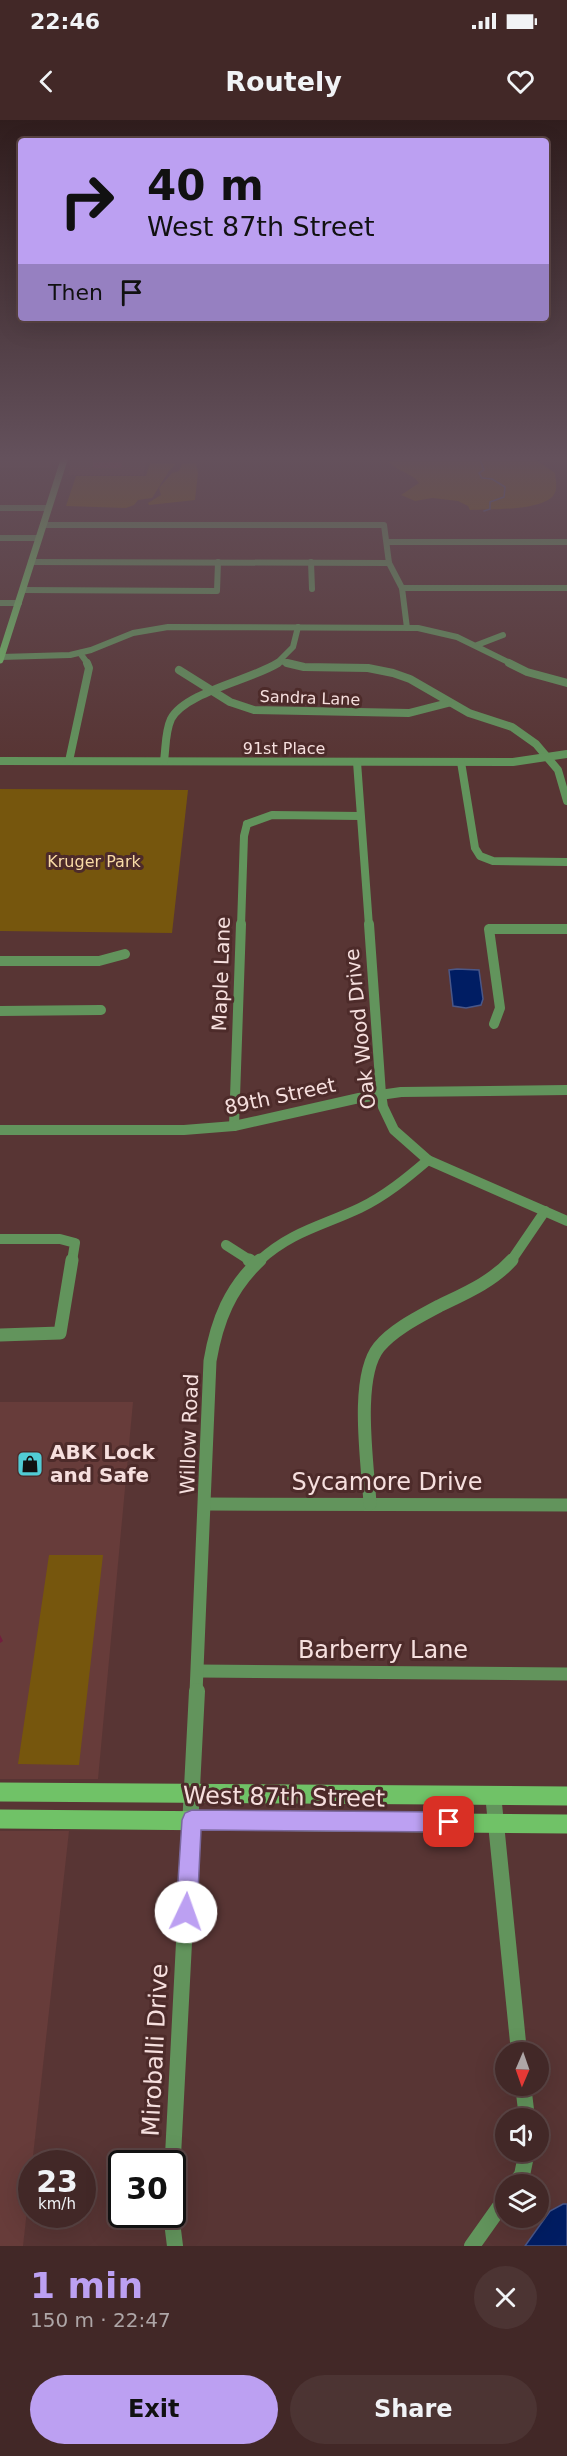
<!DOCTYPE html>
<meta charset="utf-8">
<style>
body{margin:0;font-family:"DejaVu Sans",sans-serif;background:#4c3433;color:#f1f3f6;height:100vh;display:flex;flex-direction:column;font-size:22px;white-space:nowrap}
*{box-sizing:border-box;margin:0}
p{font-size:20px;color:#aea6a7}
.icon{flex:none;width:33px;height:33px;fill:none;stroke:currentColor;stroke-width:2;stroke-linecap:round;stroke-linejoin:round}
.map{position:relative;height:2126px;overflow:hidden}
.drawer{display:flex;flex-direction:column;background:#422827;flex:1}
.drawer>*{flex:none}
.hud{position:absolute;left:18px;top:18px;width:531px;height:183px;border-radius:6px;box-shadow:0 6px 24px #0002,0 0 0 2px #5a4444;background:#bca0f2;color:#111;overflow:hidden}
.needle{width:39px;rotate:182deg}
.buttons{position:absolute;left:495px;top:1922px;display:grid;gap:12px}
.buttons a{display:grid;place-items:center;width:54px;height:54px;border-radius:50%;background:#422827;box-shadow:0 6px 24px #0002,0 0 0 2px #5a4444;font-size:30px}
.speed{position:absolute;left:18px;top:2030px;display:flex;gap:12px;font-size:30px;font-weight:700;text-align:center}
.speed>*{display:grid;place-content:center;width:78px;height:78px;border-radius:50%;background:#422827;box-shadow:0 6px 24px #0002,0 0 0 2px #5a4444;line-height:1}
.speed small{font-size:15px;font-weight:400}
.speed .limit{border:3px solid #111;border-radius:9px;background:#fff;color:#111}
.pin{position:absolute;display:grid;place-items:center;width:51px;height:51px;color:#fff;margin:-26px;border-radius:12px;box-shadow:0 3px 9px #0006}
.me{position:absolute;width:66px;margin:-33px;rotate:3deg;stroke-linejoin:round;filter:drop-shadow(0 0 4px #0008)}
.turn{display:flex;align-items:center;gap:21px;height:126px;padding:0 30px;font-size:27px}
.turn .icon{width:78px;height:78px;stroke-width:2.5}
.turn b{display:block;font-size:42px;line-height:51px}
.then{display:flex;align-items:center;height:57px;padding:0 30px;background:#0003;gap:12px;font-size:22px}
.round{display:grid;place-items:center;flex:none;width:63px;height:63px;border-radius:32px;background:#4c3433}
.head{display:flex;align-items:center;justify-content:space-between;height:102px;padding:0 30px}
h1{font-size:36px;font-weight:600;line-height:45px;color:#bca0f2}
.action{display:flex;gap:12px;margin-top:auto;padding:12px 30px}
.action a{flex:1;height:69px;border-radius:36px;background:#bca0f2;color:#111;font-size:24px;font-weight:600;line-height:69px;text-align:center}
.action a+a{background:#4c3433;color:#f1f3f6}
.status{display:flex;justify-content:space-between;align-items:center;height:42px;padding:0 30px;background:#422827;direction:ltr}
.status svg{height:16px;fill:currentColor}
header{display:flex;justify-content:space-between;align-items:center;height:78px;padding:0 30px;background:#422827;font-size:27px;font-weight:600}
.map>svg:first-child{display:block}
</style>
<div class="status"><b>22:46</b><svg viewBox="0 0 49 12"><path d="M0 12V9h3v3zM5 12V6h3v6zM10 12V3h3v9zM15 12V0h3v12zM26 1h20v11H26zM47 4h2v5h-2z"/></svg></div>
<header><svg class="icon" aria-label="back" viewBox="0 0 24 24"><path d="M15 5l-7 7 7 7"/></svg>Routely<svg class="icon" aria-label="heart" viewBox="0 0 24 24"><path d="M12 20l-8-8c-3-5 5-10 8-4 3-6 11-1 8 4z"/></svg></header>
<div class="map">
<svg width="567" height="2126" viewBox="0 0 567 2126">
<rect width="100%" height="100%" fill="#583534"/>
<g fill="#673c3a">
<polygon points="0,340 52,340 50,348 0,348"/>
<polygon points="72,340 147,340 143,355 68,355"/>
<polygon points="0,1282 133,1282 98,1659 0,1659"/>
<polygon points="0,1711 69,1711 23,2126 0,2126"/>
</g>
<g fill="#76560d">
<path d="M 395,340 L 536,340 L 555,353 C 556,361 558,370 553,376 C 539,391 491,389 470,390 L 468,386 L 458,381 L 432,378 L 415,381 L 401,375 L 419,363 C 411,352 398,352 389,342 Z"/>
<polygon points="150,343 176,344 169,351 152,378 138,380 134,385 126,388 66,386 76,356 146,356"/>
<polygon points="196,343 198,353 195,380 149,385 148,383 161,375 159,368 172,353 179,351 182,344"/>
<polygon points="0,669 188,670 172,813 0,811"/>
<polygon points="49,1435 103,1435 79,1645 18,1644"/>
</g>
<g fill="#001d63" stroke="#4a5788" stroke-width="1.5">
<polygon points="457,849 479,850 483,879 481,885 466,888 453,886 449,850"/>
<polygon points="563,2084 567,2084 567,2126 525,2126 550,2091"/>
</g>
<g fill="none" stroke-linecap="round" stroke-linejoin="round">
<polyline stroke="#4a5788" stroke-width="1.5" points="480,340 484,350 479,353 482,358 492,359 505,367 504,377 490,382 490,389 484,391"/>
<g stroke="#62945c" stroke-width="6">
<polyline points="0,388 48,388"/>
<polyline points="43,405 384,405 389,443 402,468 407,508"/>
<polyline points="0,418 39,418"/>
<polyline points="387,422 567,422"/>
<polyline points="31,442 389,443"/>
<polyline points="311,442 312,469"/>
<polyline points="402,468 567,468"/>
<polyline points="23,470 217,471 218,442"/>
<polyline points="0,483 19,483"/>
<polyline points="477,525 503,515"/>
<polyline points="80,533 88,544"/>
<polyline points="1,537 70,535 91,530 133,513 168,507 418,508 457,517 512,544"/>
<polyline points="280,541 293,544"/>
<polyline points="276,544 293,527 298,507"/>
</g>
<g stroke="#62945c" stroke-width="8">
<polyline points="287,543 304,547 368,548 393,553 410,559 469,593 512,607 536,624 558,650 567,681"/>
<polyline points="509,543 527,552 567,563"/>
<polyline points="179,550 230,582 254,590 409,593 448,583"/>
<polyline points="0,641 513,642 567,634"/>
<polyline points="69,641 89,548 87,543"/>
<path d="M 164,641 C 166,627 165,612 171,599 C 185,572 251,560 278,543"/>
<polyline points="357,642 369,806"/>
<polyline points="461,642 475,728 480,736 493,741 567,742"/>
<polyline points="247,704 272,695 360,696"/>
<polyline points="241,806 244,716 247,704"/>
</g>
<g stroke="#62945c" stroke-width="10">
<polyline points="369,804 381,974 383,987 394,1010 428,1040 567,1101"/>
<polyline points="0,841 99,841 125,834"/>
<polyline points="0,891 101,890"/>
<polyline points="494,904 500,888 489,809 567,809"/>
<polyline points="234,1006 241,804"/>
<polyline points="0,1010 184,1010 234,1006 359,978 401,972 567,970"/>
<polyline points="0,1119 60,1119 75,1123 72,1141"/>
<polyline points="226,1125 251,1141"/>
<path d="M 259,1141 C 292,1111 322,1106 360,1088 C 385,1076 407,1058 428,1040"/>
<polyline points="511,1141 545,1091"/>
</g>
<g stroke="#62945c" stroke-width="13">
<polyline points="249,1140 255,1144"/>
<polyline points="0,1215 60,1213 72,1140"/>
<polyline points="206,1384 567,1385"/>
<path d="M 370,1384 C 368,1345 354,1258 379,1227 C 394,1209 419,1197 439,1186 C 466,1173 492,1162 512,1140"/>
<polyline points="198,1551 567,1554"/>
<path d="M 196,1573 L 210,1241 C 217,1200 230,1168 260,1140"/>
</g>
<g stroke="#62945c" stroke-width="16">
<polyline points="493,1674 519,1932"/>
<polyline points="523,1965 527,1998"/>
<polyline points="172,2055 197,1571"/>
<polyline points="515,2064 522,2055 527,2031"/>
<polyline points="171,2094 175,2126"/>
<polyline points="472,2126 506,2078"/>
</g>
<polyline stroke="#70c267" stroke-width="7" points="0,540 64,340"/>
<g stroke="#70c267" stroke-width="19">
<polyline points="0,1672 567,1676"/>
<polyline points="0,1699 567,1704"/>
</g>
</g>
<polygon fill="#8d264d" points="93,340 123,340 121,348 93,348"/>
<polygon fill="#731f3f" points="0,1515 3,1521 0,1523"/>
<rect fill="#a42c5a" stroke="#731f3f" stroke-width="1.5" x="93" y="340" width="27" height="1"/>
<linearGradient id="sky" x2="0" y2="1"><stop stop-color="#301d1d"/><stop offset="0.53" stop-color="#64515c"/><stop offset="1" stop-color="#64515c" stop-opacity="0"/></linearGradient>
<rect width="567" height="638" fill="url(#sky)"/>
<polygon fill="#bca0f2" stroke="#7a689d" stroke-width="1.5" points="192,1690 449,1692 456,1695 459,1702 456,1709 449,1712 201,1710 197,1792 194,1799 186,1802 179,1799 176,1792 182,1700 185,1693"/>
<defs>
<symbol id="shop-square" viewBox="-11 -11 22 22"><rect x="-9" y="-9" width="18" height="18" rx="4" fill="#51ccd5" stroke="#4d2b2a"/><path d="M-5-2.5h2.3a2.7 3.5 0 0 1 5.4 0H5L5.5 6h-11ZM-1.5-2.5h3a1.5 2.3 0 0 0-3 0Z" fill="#111"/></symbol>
</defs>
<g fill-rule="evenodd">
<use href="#shop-square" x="15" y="1329" width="30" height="30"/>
</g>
<g text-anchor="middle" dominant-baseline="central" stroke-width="6" stroke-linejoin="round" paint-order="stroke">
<g font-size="16" fill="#f6dfde" stroke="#4d2b2a">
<text transform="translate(310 578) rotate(2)">Sandra Lane</text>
<text x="284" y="628">91st Place</text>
</g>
<g font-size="16" fill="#f9dba6" stroke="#4d2b2a">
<text x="94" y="741">Kruger Park</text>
</g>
<g font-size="20" fill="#f6dfde" stroke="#4d2b2a">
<text transform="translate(221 854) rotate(-88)">Maple Lane</text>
<text transform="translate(360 909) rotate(-96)">Oak Wood Drive</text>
<text transform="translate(280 976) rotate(-12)">89th Street</text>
<text transform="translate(189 1314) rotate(-88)">Willow Road</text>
</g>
<g font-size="20" font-weight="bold" fill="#f6dfde" stroke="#4d2b2a" text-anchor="start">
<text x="50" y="1332">ABK Lock<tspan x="50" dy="23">and Safe</tspan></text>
</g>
<g font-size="24" fill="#f6dfde" stroke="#4d2b2a">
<text x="387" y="1362">Sycamore Drive</text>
<text x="383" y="1530">Barberry Lane</text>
<text transform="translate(284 1677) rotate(1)">West 87th Street</text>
<text transform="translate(155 1930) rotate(-87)">Miroballi Drive</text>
</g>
</g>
</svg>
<div class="buttons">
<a><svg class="needle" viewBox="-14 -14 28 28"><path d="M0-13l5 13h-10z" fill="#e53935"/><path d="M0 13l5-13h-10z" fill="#aea6a7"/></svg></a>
<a><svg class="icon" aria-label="sound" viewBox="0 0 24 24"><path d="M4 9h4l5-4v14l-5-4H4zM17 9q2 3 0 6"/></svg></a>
<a><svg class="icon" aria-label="layers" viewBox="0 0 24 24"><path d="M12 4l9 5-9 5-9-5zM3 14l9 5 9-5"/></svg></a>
</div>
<div class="speed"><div>23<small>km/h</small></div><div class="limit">30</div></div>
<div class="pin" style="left:449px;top:1702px;background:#d93025"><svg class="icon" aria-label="arrive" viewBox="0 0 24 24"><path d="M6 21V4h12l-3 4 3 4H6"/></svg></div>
<svg class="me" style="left:186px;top:1792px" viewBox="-20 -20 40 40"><circle r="19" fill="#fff"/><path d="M0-13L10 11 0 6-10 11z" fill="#bca0f2"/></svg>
<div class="hud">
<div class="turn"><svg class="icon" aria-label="right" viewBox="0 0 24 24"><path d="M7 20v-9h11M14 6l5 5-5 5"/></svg><div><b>40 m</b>West 87th Street</div></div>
<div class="then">Then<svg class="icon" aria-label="arrive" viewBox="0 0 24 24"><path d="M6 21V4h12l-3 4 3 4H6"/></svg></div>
</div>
</div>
<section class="drawer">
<div class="head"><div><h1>1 min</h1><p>150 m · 22:47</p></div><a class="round"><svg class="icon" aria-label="close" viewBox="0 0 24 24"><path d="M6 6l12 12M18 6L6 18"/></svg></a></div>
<div class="action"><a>Exit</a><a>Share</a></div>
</section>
